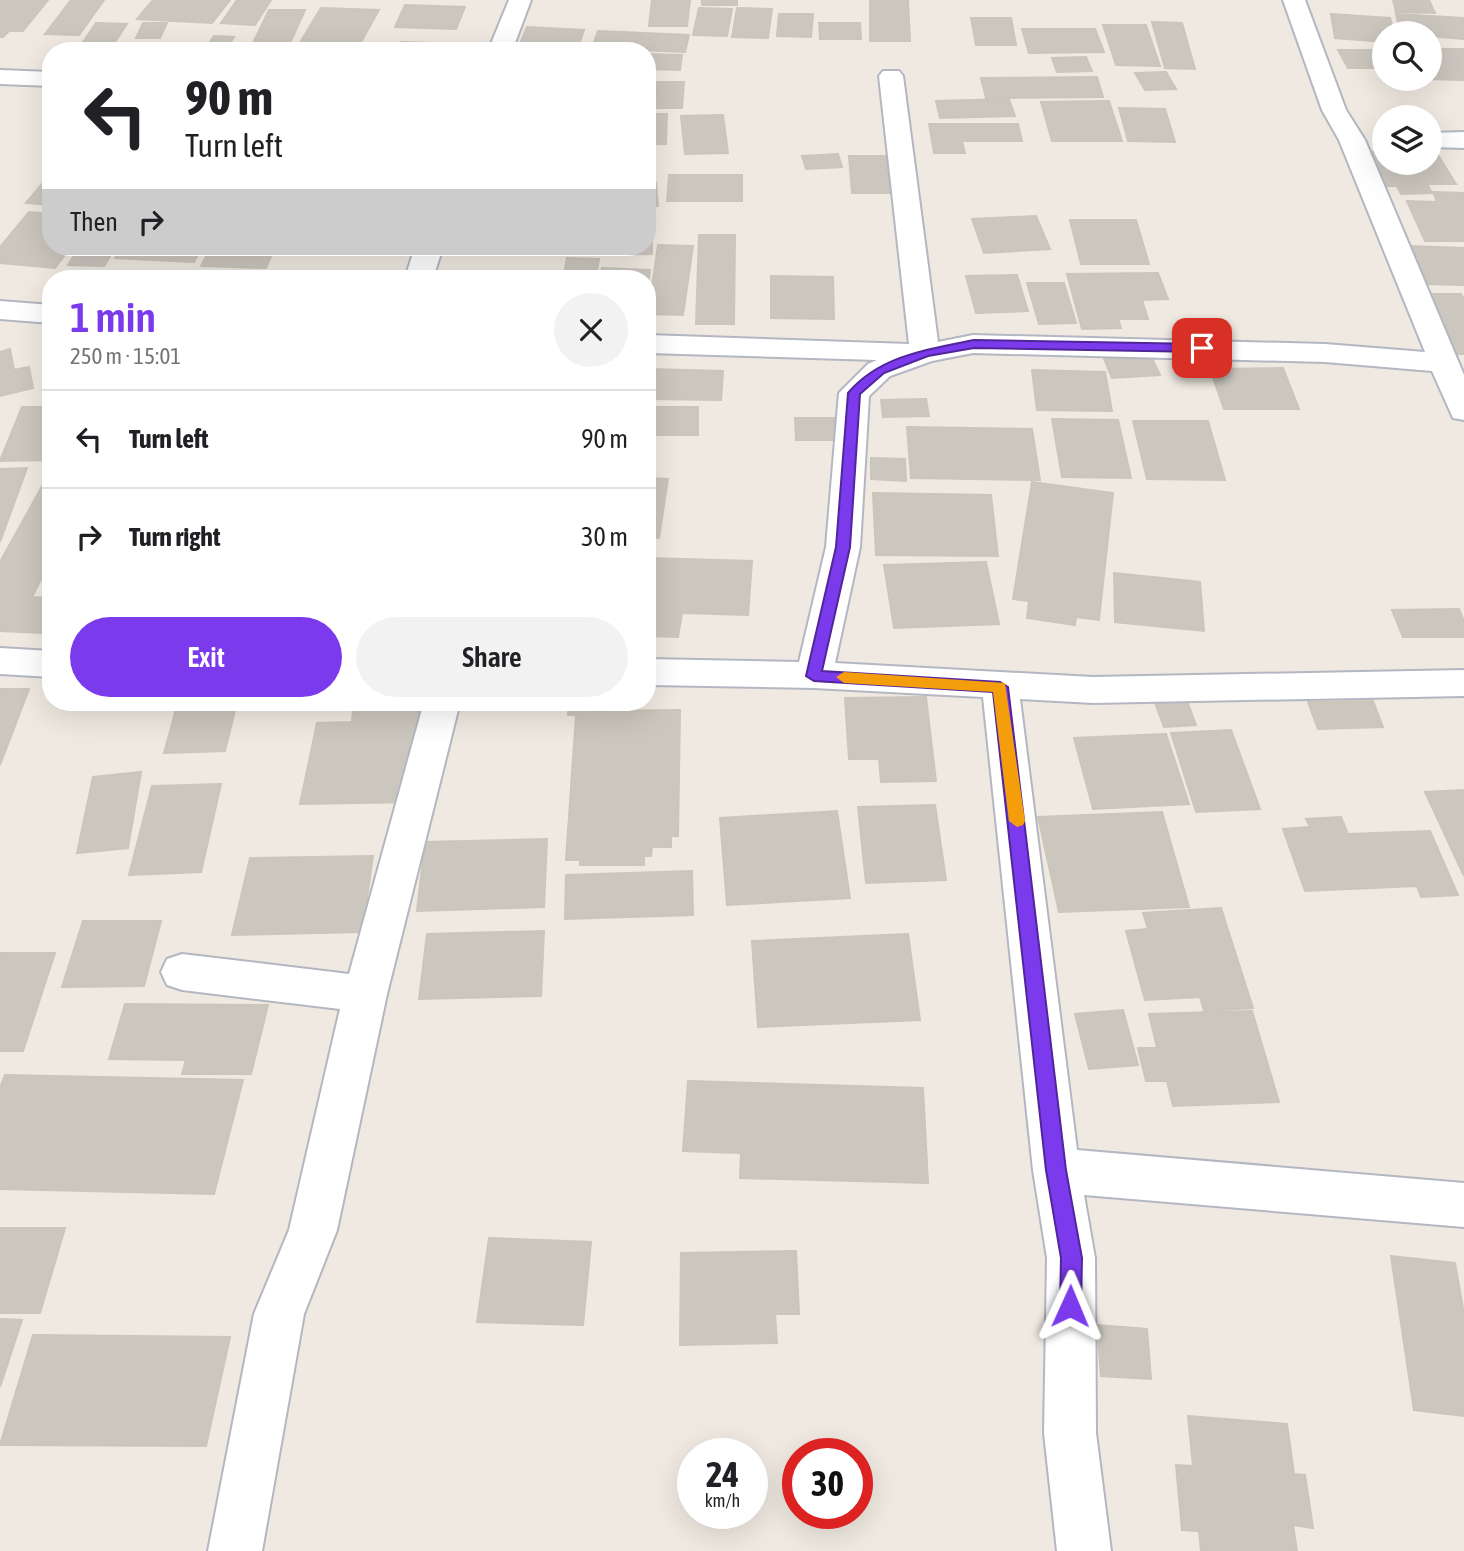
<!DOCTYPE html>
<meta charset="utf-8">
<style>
body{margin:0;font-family:"Asap Condensed",sans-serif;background:#f2f2f2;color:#202124;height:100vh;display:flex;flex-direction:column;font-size:26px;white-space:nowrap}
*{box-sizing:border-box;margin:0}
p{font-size:23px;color:#757577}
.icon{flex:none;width:38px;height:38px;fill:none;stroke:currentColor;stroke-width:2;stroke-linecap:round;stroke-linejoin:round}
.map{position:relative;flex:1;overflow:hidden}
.sheet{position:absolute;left:42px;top:270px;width:614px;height:441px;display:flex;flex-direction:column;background:#fff;border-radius:28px;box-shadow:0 7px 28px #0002}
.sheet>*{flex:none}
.top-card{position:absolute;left:42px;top:42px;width:614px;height:214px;border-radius:28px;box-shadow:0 7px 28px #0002;background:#fff;color:#202124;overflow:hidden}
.buttons{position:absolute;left:1372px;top:21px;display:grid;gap:14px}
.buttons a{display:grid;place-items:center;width:70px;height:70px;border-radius:50%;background:#fff;box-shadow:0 7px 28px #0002;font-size:35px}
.speed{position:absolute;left:677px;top:1438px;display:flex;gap:14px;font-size:35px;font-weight:700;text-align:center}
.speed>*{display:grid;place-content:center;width:91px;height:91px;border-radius:50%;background:#fff;box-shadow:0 7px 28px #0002;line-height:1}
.speed small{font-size:18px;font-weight:400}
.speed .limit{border:10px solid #d22;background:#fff;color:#111}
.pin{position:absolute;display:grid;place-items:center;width:60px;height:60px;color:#fff;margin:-30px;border-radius:14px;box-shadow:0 4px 10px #0006}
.me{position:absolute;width:77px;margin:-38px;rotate:1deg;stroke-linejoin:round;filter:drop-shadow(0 0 5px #0008)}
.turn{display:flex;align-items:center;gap:24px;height:147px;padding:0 28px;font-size:32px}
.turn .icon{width:91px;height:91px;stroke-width:2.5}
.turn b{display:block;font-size:49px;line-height:60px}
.then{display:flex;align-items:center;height:66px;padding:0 28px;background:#0003;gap:14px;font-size:26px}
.round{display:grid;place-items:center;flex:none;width:74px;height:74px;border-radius:37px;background:#f2f2f2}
.head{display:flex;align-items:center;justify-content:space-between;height:119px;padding:0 28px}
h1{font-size:42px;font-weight:600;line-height:52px;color:#7c3aed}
.action{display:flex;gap:14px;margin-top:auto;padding:14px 28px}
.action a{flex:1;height:80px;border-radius:42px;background:#7c3aed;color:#fff;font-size:28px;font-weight:600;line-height:80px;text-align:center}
.action a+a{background:#f2f2f2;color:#202124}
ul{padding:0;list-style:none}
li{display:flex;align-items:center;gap:21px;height:98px;padding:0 28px;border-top:2px solid #e0e0e0}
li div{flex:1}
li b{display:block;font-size:26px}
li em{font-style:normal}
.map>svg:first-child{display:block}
</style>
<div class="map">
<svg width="1464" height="1551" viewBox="0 0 1464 1551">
<rect width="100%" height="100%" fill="#efe9e1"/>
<g fill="#cbc7bf" stroke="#cbc5ba" stroke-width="2">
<polygon points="0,0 48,0 23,31 9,31 3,37 0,37"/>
<polygon points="71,0 104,0 79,35 45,34"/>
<polygon points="153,0 230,0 212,23 137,19"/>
<polygon points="237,0 271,0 255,25 221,23"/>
<polygon points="652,0 690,0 687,26 649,26"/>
<rect x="702" y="0" width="35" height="5"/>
<polygon points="870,0 908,0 910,41 870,41"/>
<polygon points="1393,0 1429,0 1435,13 1396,12"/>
<polygon points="405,5 465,7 456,29 395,27"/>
<polygon points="321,8 379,10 356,51 295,51"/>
<polygon points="699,8 732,9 727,36 693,35"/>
<polygon points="737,8 772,9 768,38 732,37"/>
<polygon points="269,10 305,10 291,41 254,41"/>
<polygon points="779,14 813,14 811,37 777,36"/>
<polygon points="1331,14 1390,18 1394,33 1384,33 1384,42 1335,38"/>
<polygon points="1396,14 1464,18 1464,39 1430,36 1430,33 1401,33"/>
<polygon points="971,18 1011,18 1016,45 976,45"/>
<polygon points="1152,22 1182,23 1195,69 1165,68"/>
<polygon points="96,23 127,24 109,51 77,51"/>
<polygon points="143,23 167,23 160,38 136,38"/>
<polygon points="819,23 860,23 861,39 820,39"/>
<polygon points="1103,25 1146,25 1160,66 1116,65"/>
<polygon points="527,27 584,30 578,47 520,44"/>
<polygon points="1022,29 1095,29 1104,52 1029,53"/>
<polygon points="598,31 689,35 685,52 592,48"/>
<polygon points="214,36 234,37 225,51 204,51"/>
<polygon points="401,42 465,44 462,51 397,51"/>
<polygon points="1430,49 1464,49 1464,80 1422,79 1430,79"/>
<polygon points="1338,50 1384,50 1384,68 1348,68"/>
<polygon points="648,54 682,55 680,70 648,69"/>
<polygon points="1086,57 1092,71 1057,72 1052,58"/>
<polygon points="1166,72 1176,89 1145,90 1135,73"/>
<polygon points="1097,77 1103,97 986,98 981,78"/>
<polygon points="648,82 684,82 682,108 648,108"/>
<polygon points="1009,99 1015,116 940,118 936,101"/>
<polygon points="1109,101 1122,141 1052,141 1041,102"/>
<polygon points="1119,108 1165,109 1175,142 1128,141"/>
<polygon points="648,114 667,114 666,144 648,144"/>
<polygon points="723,115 728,153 685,154 681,116"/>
<polygon points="929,124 1018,124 1022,141 962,141 965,153 934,153"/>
<polygon points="1366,152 1384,152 1384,163 1430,163 1430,152 1436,152 1456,184 1427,184 1432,193 1401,194 1397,186 1385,186"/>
<polygon points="838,154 842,167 806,169 802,156"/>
<polygon points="849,156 887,156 891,193 852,193"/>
<polygon points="669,175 742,175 742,201 667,201"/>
<polygon points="648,183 656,183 658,206 648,206"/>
<polygon points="42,184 51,184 51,205 26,203"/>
<polygon points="1433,192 1464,193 1464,241 1425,241 1407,201 1437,202"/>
<polygon points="29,212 51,214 51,247 71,247 55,268 0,263 0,247"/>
<polygon points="1036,216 1050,249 984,253 972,219"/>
<polygon points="1070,220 1136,220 1149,264 1081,264"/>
<polygon points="699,235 735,235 734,324 696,324"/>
<polygon points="648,236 652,236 652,254 579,255 580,247 648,247"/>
<polygon points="658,245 693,246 683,315 648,314"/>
<polygon points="1408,246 1464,248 1464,285 1425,284"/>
<polygon points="79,247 116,247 104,266 68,265"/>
<polygon points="122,247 202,247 194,262 115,258"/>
<polygon points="211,247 275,247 266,268 201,266"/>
<polygon points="567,258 599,259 597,270 565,269"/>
<polygon points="602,268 650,270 648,284 648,278 600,278"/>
<polygon points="552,271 594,275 593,278 549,278"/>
<polygon points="1158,273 1168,299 1142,300 1148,319 1118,319 1121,328 1082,329 1067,274"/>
<polygon points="1017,275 1028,311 976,313 966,276"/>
<polygon points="771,276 833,277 834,319 771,318"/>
<polygon points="1027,283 1064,283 1076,323 1039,324"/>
<polygon points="1425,294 1461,294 1464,299 1464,354 1455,354"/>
<polygon points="10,349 14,370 29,367 33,388 0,396 0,352"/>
<polygon points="1149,352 1160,375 1112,378 1102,354"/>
<polygon points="1283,368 1299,409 1224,409 1210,369"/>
<polygon points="648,369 723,371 721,400 648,399"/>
<polygon points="1032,370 1105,372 1112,411 1037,410"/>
<polygon points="926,399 929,416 883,417 881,400"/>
<polygon points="50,400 51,460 0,461 22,407 47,407"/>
<rect x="648" y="407" width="50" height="28"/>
<polygon points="795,418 834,418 836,440 796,440"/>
<polygon points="1052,419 1118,420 1131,478 1062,477"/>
<polygon points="1133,421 1208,421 1225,480 1147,479"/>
<polygon points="907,427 1032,429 1040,480 911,478"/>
<polygon points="871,458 905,459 906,481 871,479"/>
<polygon points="27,468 0,542 0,469"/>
<polygon points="51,470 51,560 32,597 51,598 51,618 43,633 0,631 0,562"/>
<polygon points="648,478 668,479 659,538 648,537"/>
<polygon points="1032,482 1113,493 1099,620 1076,617 1075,625 1027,618 1029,601 1013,599"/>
<polygon points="873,493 991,495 998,556 876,555"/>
<polygon points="648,558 752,561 748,615 682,613 678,637 648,636"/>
<polygon points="986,562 999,624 894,628 884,565"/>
<polygon points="1114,573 1200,582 1204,631 1115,622"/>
<polygon points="1459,609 1464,621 1464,637 1403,637 1392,610"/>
<polygon points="0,689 29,689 0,765"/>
<polygon points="926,697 936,781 881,782 879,759 849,759 845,698"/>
<polygon points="1187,701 1196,725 1164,727 1155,703"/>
<polygon points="1373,701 1383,727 1318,729 1308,702"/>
<polygon points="120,702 168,702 167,707 118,707"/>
<polygon points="178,702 237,702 225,751 164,753"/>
<polygon points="378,702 420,702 418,712 428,712 415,802 300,804 317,723 352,722 353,710 376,710"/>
<polygon points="569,702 588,702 587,711 680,710 678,836 671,836 671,847 652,847 651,856 644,856 644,865 580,865 580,860 566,860 576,715 568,715"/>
<polygon points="1231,730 1260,809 1196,812 1171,733"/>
<polygon points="1166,734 1189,804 1093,809 1074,738"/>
<polygon points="141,772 128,848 77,853 93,777"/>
<polygon points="221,784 201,872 129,875 152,786"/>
<polygon points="1464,790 1464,876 1425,792"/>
<polygon points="935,805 946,880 866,883 858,807"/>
<polygon points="837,811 850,898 727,905 720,818"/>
<polygon points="1162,812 1189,907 1059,912 1038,817"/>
<polygon points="1341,817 1348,834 1430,831 1458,895 1421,897 1417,886 1305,891 1283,829 1310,827 1306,819"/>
<polygon points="547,839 544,907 417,911 425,842"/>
<polygon points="373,856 362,932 232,935 250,858"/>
<polygon points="692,871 693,915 565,919 566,875"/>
<polygon points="1221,908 1253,1008 1204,1011 1200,997 1145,1000 1126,931 1148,929 1143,913"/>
<polygon points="83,921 161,921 144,986 62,987"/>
<polygon points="544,931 541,996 419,999 427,934"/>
<polygon points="908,934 920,1020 758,1027 752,941"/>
<polygon points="0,953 55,953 23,1051 0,1051"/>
<polygon points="125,1004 268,1005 251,1074 182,1074 186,1060 109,1059"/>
<polygon points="1123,1010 1138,1065 1089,1069 1075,1014"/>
<polygon points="1252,1011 1279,1102 1173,1106 1167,1081 1146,1081 1138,1048 1157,1048 1149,1014"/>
<polygon points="5,1075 243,1080 214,1194 0,1189 0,1088"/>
<polygon points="688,1081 923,1088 928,1183 740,1178 741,1153 683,1151"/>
<polygon points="0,1228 65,1228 40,1313 0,1313"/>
<polygon points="489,1238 591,1242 583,1325 477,1322"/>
<polygon points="796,1251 799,1314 775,1314 777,1343 680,1345 681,1253"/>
<polygon points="1391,1256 1455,1263 1464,1314 1464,1416 1414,1410"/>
<polygon points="0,1319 22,1320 0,1387"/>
<polygon points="1097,1325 1147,1329 1151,1379 1101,1376"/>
<polygon points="33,1335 230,1337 206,1446 0,1445"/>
<polygon points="1188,1416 1287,1424 1294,1474 1305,1475 1313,1528 1293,1525 1297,1551 1201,1551 1199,1531 1182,1530 1176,1465 1193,1466"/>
</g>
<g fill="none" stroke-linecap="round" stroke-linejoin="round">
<defs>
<g id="minor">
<polygon points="509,0 531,0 512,51 488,51"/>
<polygon points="1283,0 1305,0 1346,110 1365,140 1464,375 1464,420 1453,418 1432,371 1325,362 973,353 932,361 890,376 869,396 860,547 835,663 1093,677 1464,670 1464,696 1093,703 1020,699 1077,1150 1464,1183 1464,1227 1084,1195 1095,1258 1096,1433 1111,1551 1057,1551 1044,1433 1047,1258 1033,1170 983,697 814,688 648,685 648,659 799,662 826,547 839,393 868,364 877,360 648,353 648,335 909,344 879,76 883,71 899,71 903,76 938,342 973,335 1325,344 1425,352 1339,140 1322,110"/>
<polygon points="0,70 51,72 51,86 0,84"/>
<polygon points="1464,132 1464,148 1430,147 1430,133"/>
<polygon points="415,247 443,247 433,278 405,278"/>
<polygon points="0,301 51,305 51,323 0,319"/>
<polygon points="0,648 51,651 51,677 0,674"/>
<polygon points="424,702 460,702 387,994 337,1230 304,1314 262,1551 208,1551 254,1314 289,1230 340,1009 182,990 167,985 161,972 167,959 182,954 349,974"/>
</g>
</defs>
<use href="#minor" stroke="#b4b7c1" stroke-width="4"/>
<use href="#minor" fill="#fff" fill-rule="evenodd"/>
</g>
<path fill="#7c3aed" stroke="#51269a" stroke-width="2" d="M 974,340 L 1202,344 L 1208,348 L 1202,352 L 974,348 L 928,356 L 884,373 L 860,394 L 850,547 L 822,671 L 1000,682 L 1008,687 L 1066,1170 L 1082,1258 L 1081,1306 L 1078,1314 L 1070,1317 L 1063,1314 L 1060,1306 L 1061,1258 L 1046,1170 L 993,692 L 814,681 L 806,676 L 836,547 L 848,393 C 879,356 928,349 974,340 Z"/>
<polygon fill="#f59e0b" points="844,672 1005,683 1025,821 1023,825 1017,827 1009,821 993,692 844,683 836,677"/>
</svg>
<div class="buttons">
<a><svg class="icon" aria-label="search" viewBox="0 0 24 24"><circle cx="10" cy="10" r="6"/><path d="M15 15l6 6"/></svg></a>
<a><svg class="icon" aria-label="layers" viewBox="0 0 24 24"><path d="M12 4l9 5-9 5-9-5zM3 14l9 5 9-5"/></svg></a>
</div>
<div class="speed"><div>24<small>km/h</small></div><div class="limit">30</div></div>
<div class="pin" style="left:1202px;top:348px;background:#d93025"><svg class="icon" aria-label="arrive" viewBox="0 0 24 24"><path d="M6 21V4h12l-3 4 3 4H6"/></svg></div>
<svg class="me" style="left:1070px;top:1306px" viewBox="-20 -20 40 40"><path d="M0-17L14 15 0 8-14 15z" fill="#7c3aed" stroke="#fff" stroke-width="4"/></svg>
<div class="top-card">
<div class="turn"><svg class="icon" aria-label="left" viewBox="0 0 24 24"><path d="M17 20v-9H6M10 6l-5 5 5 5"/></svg><div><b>90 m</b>Turn left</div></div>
<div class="then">Then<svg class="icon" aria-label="right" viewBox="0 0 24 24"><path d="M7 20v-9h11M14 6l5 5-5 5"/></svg></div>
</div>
<section class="sheet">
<div class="head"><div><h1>1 min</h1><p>250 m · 15:01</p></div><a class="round"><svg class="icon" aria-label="close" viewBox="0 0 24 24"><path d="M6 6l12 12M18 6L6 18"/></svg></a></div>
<ul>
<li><svg class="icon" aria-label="left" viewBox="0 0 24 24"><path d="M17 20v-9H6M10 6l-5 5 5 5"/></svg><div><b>Turn left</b></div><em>90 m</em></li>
<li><svg class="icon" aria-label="right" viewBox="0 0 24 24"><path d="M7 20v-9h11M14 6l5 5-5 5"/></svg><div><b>Turn right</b></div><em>30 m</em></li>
</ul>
<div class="action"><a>Exit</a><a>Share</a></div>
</section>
</div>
